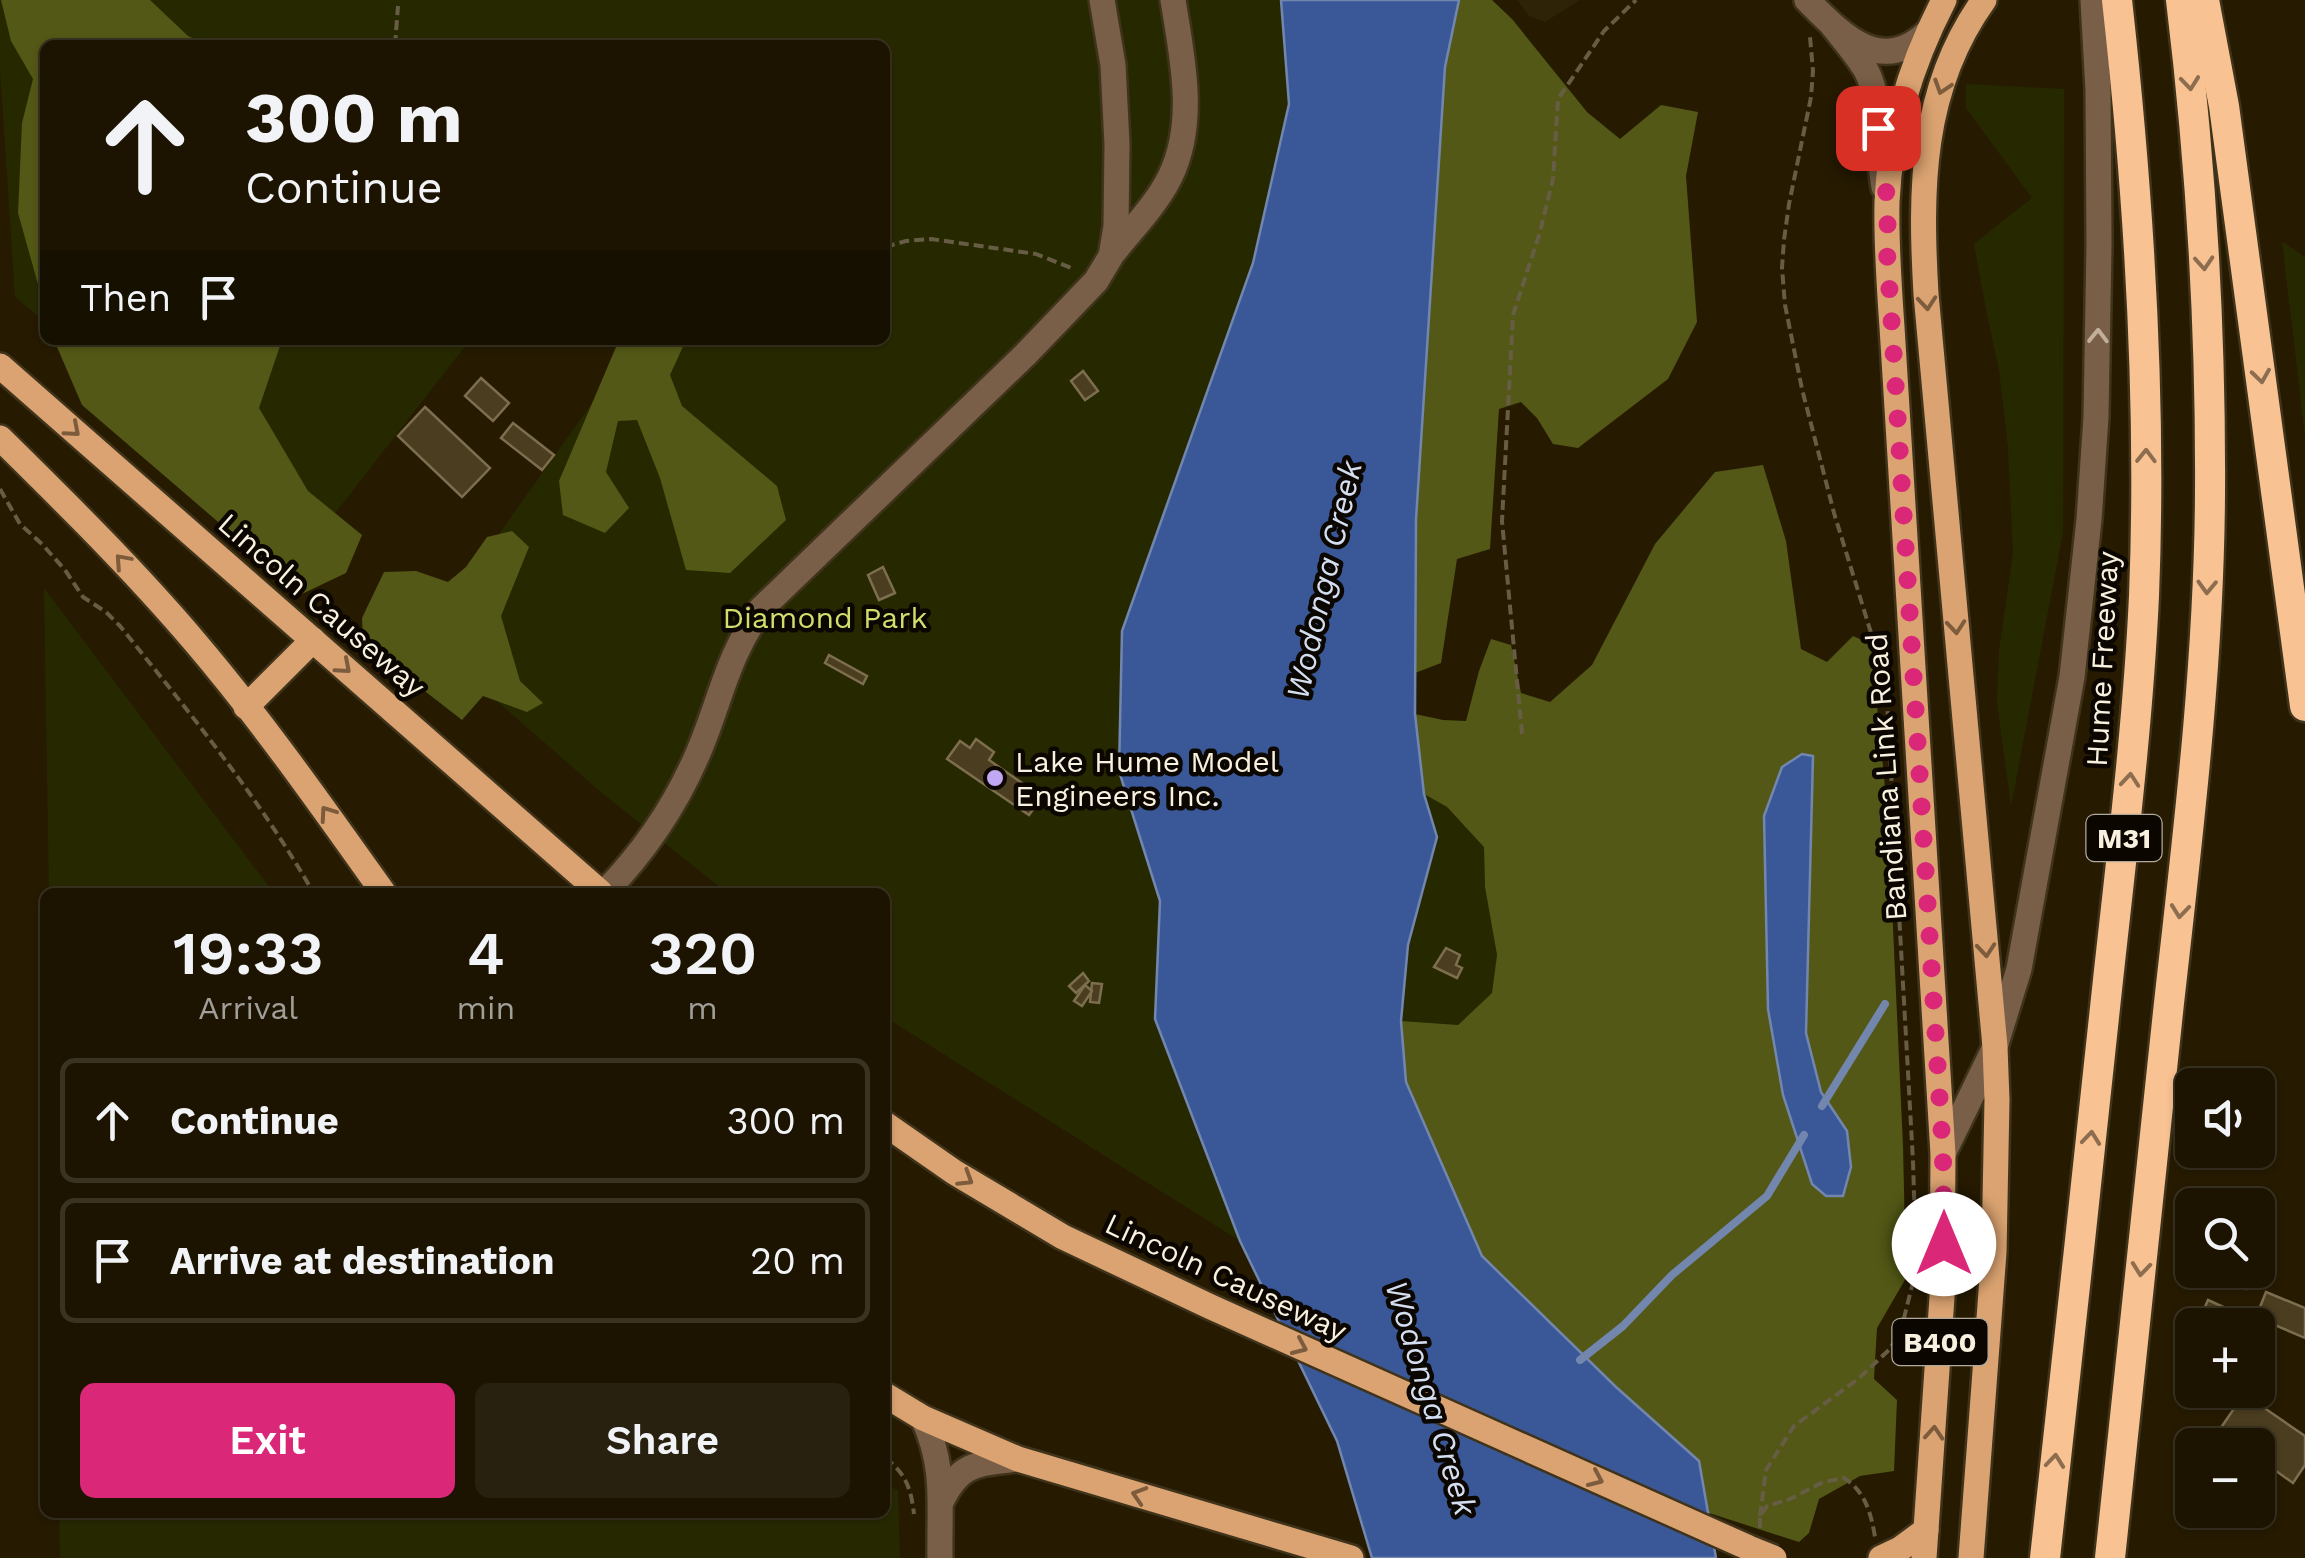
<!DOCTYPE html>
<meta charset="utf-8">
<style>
body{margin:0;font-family:"Work Sans",sans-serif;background:#29210f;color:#f1f3f6;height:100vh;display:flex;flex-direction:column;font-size:38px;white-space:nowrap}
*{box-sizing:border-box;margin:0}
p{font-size:32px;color:#a09e99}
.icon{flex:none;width:55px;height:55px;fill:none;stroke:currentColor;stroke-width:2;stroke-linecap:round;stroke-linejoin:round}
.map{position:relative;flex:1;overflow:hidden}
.details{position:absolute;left:40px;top:888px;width:850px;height:630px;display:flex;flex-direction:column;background:#1c1400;border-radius:15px;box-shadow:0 2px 8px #0004,0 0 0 2px #3a3322}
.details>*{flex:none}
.guide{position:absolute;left:40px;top:40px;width:850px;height:305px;border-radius:15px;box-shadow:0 2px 8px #0004,0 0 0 2px #3a3322;background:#1c1400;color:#f1f3f6;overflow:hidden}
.buttons{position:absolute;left:2175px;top:1068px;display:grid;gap:20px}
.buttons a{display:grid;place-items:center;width:100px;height:100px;border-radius:15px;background:#1c1400;box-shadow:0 2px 8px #0004,0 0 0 2px #3a3322;font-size:50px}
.pin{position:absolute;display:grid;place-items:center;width:85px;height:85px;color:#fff;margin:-42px;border-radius:20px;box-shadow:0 5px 15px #0006}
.me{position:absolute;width:110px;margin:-55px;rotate:0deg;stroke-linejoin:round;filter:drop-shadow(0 0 8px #0008)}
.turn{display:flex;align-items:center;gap:35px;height:210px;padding:0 40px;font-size:45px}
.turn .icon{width:130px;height:130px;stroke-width:2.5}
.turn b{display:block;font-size:70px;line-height:85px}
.then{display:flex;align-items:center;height:95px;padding:0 40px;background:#0003;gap:20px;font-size:38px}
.eta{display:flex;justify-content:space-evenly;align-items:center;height:170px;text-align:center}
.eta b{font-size:60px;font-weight:600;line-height:70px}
.button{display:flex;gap:20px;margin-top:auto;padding:20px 40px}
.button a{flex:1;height:115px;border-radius:15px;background:#db2777;color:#fff;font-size:40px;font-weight:600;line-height:115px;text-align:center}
.button a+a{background:#29210f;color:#f1f3f6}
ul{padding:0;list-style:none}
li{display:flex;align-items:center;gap:30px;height:125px;margin:0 20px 15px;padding:0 20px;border:5px solid #3a3322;border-radius:15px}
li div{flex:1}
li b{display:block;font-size:38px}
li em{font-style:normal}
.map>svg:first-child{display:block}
</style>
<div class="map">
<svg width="2305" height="1558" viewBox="0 0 2305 1558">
<rect width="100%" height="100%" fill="#261a00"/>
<polygon fill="#2f2307" points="1517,0 1580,0 1545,22 1529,16"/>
<g fill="#262900">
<polygon points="0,0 1281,0 1289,104 1253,263 1122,632 1119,771 1160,901 1155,1019 1240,1241 885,1017 885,892 726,892 602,793 425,638 637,340 885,340 885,45 45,45 45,322 15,297 0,69"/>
<polygon points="1966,84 2064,89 2063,532 2011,807 1997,702 1999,651 2013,553 2008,448 1999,370 1987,315 1974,244 2032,198 1966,108"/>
<polygon points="2282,241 2305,257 2305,436"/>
<polygon points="67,340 470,340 312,543"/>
<polygon points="44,588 273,892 49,892"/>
<polygon points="1424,794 1446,807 1484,846 1485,887 1497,955 1493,993 1457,1025 1401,1021 1408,945 1437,837"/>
<polygon points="885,1482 898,1491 900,1558 60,1558 59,1513 885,1512"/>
</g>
<g fill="#535816" fill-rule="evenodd">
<polygon points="1,0 150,0 188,36 207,45 45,45 45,309 18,213 22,123 33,79 11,41"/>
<polygon points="1459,0 1492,0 1512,19 1587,112 1620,139 1661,105 1698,112 1686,176 1697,322 1668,379 1578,448 1553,444 1537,418 1521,402 1499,409 1490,549 1457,559 1441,663 1415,673 1416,520 1445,66"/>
<polygon points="54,340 282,340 259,408 308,491 362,535 346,573 302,594 82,405"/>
<polygon points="619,340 686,340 670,375 682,406 777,486 786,520 730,573 686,570 660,478 637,420 618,421 606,472 629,508 605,533 563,515 559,481"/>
<path d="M 1763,465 L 1786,541 L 1801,649 L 1827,662 L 1853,636 L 1871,644 L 1888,818 L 1903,1146 L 1906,1278 L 1877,1328 L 1874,1379 L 1897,1400 L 1894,1471 L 1860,1476 L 1819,1499 L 1809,1533 L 1799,1542 L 1709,1513 L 1699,1461 L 1616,1387 L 1482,1255 L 1406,1082 L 1401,1021 L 1458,1025 L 1492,993 L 1497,955 L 1485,887 L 1484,847 L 1447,807 L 1424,794 L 1415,714 L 1443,720 L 1466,721 L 1479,671 L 1491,639 L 1511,645 L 1521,693 L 1550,702 L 1592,665 L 1655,544 L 1715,472 ZM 1813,756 L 1806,1033 L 1821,1092 L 1847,1131 L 1783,1095 Z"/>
<polygon points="512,531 529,547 501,616 520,681 543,703 527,712 483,696 462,720 363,643 362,618 384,572 416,571 448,582 466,567 487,537"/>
</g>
<g fill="#3a5898" stroke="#7386ad" stroke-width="2.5">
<polygon points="1281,0 1459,0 1445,67 1416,520 1415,714 1424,794 1437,837 1408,945 1401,1021 1406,1082 1482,1256 1616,1387 1699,1461 1716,1558 1372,1558 1337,1441 1240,1241 1155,1019 1160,901 1119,771 1122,631 1253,263 1289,104"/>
<polygon points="1802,754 1813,756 1806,1033 1821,1092 1847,1131 1851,1167 1843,1196 1826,1196 1812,1184 1783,1095 1768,1009 1764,816 1782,767"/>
</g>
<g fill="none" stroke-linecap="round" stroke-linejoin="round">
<g stroke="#7386ad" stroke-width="8">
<polyline points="1822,1106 1885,1004"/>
<polyline points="1580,1360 1623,1326 1672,1275 1767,1196 1804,1135"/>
</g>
</g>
<g fill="#4b3d1f" stroke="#7d6e4f" stroke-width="2.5">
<polygon points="1083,371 1098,391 1085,400 1071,381"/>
<polygon points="481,378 509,403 493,421 465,396"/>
<polygon points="425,407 490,468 462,497 398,436"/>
<polygon points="513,423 554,455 542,470 501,438"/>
<polygon points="883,567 895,593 879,600 868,575"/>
<polygon points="829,655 867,676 863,684 825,663"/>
<polygon points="976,739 994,752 989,760 1042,797 1029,815 947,759 960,741 970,748"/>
<polygon points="1446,948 1460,955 1456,965 1462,968 1457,978 1434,967"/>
<polygon points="1083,973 1089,981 1076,993 1069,986"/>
<polygon points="1092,983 1102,984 1099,1003 1090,1002"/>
<polygon points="1085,985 1092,991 1082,1006 1074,1001"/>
<polygon points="2235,1196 2269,1206 2258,1247 2258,1205 2233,1205"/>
<polygon points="2215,1270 2251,1270 2246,1289 2212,1280"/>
<polygon points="2266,1292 2305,1308 2305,1338 2256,1317"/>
<polygon points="2208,1300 2239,1314 2234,1325 2197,1325"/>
<polygon points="2244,1394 2305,1436 2305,1465 2293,1483 2258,1458 2258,1445 2238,1445 2218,1432"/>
</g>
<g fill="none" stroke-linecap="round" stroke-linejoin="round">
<defs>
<g id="minor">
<path d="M 1807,0 C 1842,35 1881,77 1929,31"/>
<path d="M 1833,26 C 1844,40 1857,55 1866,70 C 1883,103 1877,150 1884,187"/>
<path d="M 1114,252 C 1133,228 1156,205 1170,177 C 1197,122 1182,57 1173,0"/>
<path d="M 605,892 C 644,852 677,803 699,751 C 721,699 727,657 761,609 L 1025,355 L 1096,281 L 1111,256 L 1116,226 L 1117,144 L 1113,65 L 1102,0"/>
<polyline points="1943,1154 1995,1047 2019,969 2072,677 2089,520 2096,417 2099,245 2098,90 2093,0"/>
<path d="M 923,1418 C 946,1467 939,1506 940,1558"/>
<path d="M 941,1502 C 960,1462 977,1464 1018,1459"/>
</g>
<g id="major">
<polyline points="0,366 600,892"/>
<path d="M 0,438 C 67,504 134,570 195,642 C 263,722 323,808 383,892"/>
<polyline points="246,707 313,640"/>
<polyline points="885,1124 954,1172 1063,1237 1211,1307 1749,1548"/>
<polyline points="885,1395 923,1418 1018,1459 1351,1558"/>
<polyline points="1881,1558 1900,1549 1926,1530"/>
<path d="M 1924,1558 L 1942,1297 L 1943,1154 L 1892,327 C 1889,285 1886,244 1887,202 C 1890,132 1912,62 1944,0"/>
<path d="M 1971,1558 L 1994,1252 L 1997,1100 L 1995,1047 L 1926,294 C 1920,190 1920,89 1984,0"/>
</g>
<g id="highway">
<polyline points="2204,0 2224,106 2305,706"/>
<path d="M 2045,1558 C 2066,1365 2088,1173 2108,980 C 2122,852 2138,724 2144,596 C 2152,398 2139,197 2117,0"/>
<path d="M 2110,1558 C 2130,1373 2149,1188 2169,1003 C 2188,834 2209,664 2210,494 C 2211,329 2201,164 2181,0"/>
</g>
</defs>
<use href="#minor" stroke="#3f341b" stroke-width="30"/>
<use href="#major" stroke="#3f341b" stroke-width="30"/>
<use href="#highway" stroke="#3f341b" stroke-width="35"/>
<g stroke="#675d45" stroke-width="4" stroke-dasharray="10 5" stroke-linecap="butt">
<polyline points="395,45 398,6"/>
<polyline points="885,247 906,241 931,239 1036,254 1074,269"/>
<path d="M 0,489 L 20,524 L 42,544 L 65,570 L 83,597 L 106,612 L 120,626 C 189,712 258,796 313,892"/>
<polyline points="1522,734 1502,521 1513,315 1540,232 1553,179 1558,99 1604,31 1636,0"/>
<path d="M 885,1458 C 906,1473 911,1489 914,1514"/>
<polyline points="1760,1516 1766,1470 1794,1426 1858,1379 1890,1349 1901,1330 1913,1282 1915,1226 1913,1161 1887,701 1876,649 1834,513 1802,389 1785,305 1782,268 1784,240 1789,204 1811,97 1813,71 1810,37"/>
<path d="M 1760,1528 L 1760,1516 L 1767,1506 L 1790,1499 L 1823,1482 L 1844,1478 C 1865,1491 1871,1513 1875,1537"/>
</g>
<use href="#minor" stroke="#7a5f48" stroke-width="25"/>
<use href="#major" stroke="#dba371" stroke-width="25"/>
<use href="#highway" stroke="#f8c292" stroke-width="30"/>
<defs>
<polyline id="major-bridge" points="1749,1548 1774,1558"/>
</defs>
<use href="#major-bridge" stroke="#3f341b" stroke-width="30" stroke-linecap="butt"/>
<use href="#major-bridge" stroke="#dba371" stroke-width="25"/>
</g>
<defs><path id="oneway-chevron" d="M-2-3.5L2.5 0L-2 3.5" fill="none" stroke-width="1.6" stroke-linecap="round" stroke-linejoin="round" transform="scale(2.5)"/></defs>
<g stroke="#8d6d50">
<use href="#oneway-chevron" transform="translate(2190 83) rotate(84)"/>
<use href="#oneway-chevron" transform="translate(2204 263) rotate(86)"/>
<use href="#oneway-chevron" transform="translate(2261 376) rotate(82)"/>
<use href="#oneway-chevron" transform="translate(2146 456) rotate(-89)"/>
<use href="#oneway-chevron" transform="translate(2207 587) rotate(92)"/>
<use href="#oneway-chevron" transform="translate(2130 780) rotate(-85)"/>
<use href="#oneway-chevron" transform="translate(2180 911) rotate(96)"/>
<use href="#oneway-chevron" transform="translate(2091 1138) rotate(-84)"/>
<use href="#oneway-chevron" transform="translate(2141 1269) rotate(96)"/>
<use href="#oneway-chevron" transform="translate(2055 1461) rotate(-84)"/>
</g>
<g stroke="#7d5c3e">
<use href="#oneway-chevron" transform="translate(1942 87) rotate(108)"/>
<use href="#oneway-chevron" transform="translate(1927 303) rotate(85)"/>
<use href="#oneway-chevron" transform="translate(73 430) rotate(41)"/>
<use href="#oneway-chevron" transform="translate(122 561) rotate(-132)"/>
<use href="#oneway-chevron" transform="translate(1956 627) rotate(85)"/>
<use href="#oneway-chevron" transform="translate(344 667) rotate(41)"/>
<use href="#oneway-chevron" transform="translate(327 813) rotate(-125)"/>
<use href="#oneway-chevron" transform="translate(1986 950) rotate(85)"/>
<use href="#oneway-chevron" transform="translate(966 1179) rotate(32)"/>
<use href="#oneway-chevron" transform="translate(1300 1347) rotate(24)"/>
<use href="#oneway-chevron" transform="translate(1934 1433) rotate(-86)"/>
<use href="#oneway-chevron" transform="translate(1596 1479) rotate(24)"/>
<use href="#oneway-chevron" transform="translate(1139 1495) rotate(-163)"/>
</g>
<use stroke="#c0af9b" href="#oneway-chevron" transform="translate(2098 336) rotate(-89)"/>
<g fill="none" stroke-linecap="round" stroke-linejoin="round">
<polyline stroke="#db2777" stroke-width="18" stroke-dasharray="0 32.4" points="1878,128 1880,162 1888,201 1887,253 1892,327 1943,1154 1944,1244"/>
</g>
<circle fill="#c1a8f3" stroke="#0b0600" stroke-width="4" cx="995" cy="778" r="10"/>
<g text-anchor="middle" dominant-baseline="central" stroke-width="9" stroke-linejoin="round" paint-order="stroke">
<g fill="#0b0600" stroke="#b2aa9c" stroke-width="2.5">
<rect x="2086.5" y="815" width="75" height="46" rx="8"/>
<rect x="1892.5" y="1319" width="95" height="46" rx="8"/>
</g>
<g font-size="28" font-weight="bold" fill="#f9f1df">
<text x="2124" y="838">M31</text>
<text x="1940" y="1342">B400</text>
</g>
<g font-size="30" fill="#f9f1df" stroke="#0b0600">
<text transform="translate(322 605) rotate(41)">Lincoln Causeway</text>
<text transform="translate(2102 659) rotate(-87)">Hume Freeway</text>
<text transform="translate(1886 777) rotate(-94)">Bandiana Link Road</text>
<text transform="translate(1226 1277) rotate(25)">Lincoln Causeway</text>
</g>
<g font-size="30" fill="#d2de6c" stroke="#0b0600">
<text x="825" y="617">Diamond Park</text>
</g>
<g font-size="30" fill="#f9f1df" stroke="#0b0600" text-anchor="start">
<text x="1015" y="761">Lake Hume Model<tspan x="1015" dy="34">Engineers Inc.</tspan></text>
</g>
<g font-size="32" font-style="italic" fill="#d4def1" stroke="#0b0600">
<text transform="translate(1324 580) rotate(-77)">Wodonga Creek</text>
<text transform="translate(1431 1398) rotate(73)">Wodonga Creek</text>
</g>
</g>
</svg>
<div class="buttons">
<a><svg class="icon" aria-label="sound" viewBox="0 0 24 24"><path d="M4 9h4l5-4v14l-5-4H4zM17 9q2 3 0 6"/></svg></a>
<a><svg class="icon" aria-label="search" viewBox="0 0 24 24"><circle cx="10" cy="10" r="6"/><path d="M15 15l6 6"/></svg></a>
<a>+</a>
<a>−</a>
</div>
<div class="pin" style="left:1878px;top:128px;background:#d93025"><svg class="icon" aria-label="arrive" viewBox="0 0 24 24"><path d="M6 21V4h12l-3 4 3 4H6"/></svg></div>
<svg class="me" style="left:1944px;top:1244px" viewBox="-20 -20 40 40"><circle r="19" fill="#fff"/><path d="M0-13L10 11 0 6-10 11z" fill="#db2777"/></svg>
<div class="guide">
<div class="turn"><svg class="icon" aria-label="ahead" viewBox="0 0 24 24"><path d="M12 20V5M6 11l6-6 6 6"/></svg><div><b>300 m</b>Continue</div></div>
<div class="then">Then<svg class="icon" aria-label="arrive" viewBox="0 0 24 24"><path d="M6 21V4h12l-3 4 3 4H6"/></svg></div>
</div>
<section class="details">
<div class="eta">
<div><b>19:33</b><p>Arrival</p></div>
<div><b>4</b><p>min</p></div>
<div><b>320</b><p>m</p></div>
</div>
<ul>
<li><svg class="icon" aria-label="ahead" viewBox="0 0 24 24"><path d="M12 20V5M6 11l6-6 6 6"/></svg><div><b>Continue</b></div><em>300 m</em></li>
<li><svg class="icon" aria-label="arrive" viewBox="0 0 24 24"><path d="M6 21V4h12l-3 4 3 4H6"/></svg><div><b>Arrive at destination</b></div><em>20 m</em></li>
</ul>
<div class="button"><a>Exit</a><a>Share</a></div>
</section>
</div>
